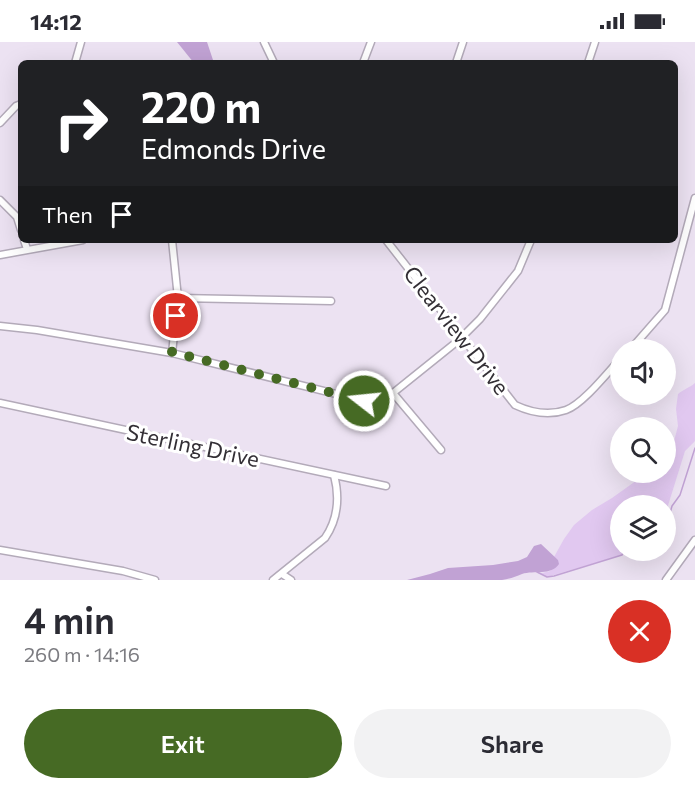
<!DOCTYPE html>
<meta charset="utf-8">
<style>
body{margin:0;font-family:Commissioner,sans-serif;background:#f2f2f3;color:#2b2b33;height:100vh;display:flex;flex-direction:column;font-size:22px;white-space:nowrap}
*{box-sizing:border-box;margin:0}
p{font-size:20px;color:#7c7c81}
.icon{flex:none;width:33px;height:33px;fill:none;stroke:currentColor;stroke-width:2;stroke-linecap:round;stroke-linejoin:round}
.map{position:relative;height:538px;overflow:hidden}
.details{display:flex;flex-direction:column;background:#fff;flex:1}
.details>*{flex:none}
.top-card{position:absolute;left:18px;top:18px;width:660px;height:183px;border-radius:9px;box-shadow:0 6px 24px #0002;background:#202124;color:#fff;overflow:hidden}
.tools{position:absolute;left:610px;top:297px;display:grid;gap:12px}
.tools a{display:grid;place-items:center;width:66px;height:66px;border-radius:50%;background:#fff;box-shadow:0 6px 24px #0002;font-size:30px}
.pin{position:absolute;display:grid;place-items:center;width:51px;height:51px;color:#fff;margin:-26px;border:3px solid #fff;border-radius:50%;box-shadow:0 2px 6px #0007}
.me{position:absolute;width:66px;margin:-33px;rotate:286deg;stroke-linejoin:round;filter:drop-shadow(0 0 4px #0008)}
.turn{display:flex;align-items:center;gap:21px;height:126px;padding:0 24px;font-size:27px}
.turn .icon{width:78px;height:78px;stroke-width:2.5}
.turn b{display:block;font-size:42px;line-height:51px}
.then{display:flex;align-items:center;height:57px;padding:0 24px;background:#0003;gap:12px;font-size:22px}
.round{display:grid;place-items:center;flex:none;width:63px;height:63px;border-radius:32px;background:#f2f2f3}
.head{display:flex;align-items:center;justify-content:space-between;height:102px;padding:0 24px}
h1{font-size:36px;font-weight:600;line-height:45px}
.button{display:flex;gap:12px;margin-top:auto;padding:12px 24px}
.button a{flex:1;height:69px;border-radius:36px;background:#466a24;color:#fff;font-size:24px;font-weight:600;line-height:69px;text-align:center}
.button a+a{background:#f2f2f3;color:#2b2b33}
.status{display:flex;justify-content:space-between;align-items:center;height:42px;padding:0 30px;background:#fff;direction:ltr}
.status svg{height:16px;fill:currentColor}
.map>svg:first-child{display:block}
</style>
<div class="status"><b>14:12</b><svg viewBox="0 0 49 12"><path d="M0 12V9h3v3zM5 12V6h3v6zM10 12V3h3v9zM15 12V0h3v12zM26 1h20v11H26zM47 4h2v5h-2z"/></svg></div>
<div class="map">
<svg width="695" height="538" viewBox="0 0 695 538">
<rect width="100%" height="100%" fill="#ece2f2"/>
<path fill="#e1c8f0" d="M 695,341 L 695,399 L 685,409 L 666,470 L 666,464 L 621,464 L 621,508 L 626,509 L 622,513 L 547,535 L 537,530 L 542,531 L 550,529 L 558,518 L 554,515 L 564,497 L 574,483 L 592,468 L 612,456 L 647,431 L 666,430 L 666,413 L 673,403 L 678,384 L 676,367 L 678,352 C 684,347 689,346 695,341 Z"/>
<g fill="#c1a2d4">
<polygon points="177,0 207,0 214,21 194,21"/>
<path d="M 541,502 L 558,518 L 559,522 C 551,534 534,528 522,532 C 515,535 509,537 502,538 L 407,538 L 430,532 L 448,526 L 493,523 L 518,519 L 527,515 L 534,504 Z"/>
</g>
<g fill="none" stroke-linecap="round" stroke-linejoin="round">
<g stroke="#c1a2d4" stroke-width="1.5">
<polyline points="666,486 672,464 680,453 695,406"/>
<polyline points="537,530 547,535 554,534 622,513 625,508"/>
</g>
<defs>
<g id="minor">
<polyline points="264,0 274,21"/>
<polyline points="75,21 81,0"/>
<polyline points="363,21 371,0"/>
<polyline points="456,21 463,0"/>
<polyline points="588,21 595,0"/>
<polyline points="0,81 16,64 21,62"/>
<polyline points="0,158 17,175 21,188"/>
<polyline points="24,198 27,207"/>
<path d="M 386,198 L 515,363 C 530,370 549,374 566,368 C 583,362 608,330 621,316"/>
<polyline points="0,213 83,198"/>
<polyline points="178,256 331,259"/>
<polyline points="0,284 37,288 172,311 364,359 378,359 393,351 459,298 480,277 518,229 531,198"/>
<polyline points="630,308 665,268 695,156"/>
<polyline points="172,311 178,256 172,198"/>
<polyline points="393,351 441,408"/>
<polyline points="0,361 386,444"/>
<polyline points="0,508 123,529 155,538"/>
<polyline points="282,532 291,538"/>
<path d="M 273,538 L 325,496 C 338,477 340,456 334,433"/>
<polyline points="666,538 695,498"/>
</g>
</defs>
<use href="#minor" stroke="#b3aab9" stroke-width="9"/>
<use href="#minor" stroke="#fff" stroke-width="6"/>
</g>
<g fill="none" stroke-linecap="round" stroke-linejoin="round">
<polyline stroke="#466a24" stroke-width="10" stroke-dasharray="0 18" points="176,274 172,310 364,359"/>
</g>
<g text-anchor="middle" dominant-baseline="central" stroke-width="6" stroke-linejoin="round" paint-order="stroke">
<g font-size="22" fill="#332f35" stroke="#fff">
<text transform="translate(457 288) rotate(52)">Clearview Drive</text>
<text transform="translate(193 403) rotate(12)">Sterling Drive</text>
</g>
</g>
</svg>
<div class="tools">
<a><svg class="icon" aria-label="sound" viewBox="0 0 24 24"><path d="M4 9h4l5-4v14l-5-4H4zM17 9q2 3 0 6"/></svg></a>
<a><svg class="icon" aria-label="search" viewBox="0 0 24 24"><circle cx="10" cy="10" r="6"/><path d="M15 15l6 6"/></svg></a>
<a><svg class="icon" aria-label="layers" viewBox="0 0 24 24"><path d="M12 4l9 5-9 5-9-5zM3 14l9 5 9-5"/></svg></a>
</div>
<div class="pin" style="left:176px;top:274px;background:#d93025"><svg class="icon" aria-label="arrive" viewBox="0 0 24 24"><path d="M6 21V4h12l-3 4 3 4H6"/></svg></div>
<svg class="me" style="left:364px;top:359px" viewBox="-20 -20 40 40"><circle r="17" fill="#466a24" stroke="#fff" stroke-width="3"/><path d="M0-11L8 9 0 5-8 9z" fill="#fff"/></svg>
<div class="top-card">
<div class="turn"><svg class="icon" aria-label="right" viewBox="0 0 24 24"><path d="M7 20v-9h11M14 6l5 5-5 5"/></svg><div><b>220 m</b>Edmonds Drive</div></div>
<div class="then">Then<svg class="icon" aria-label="arrive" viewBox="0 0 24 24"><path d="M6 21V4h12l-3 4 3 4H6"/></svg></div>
</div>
</div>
<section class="details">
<div class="head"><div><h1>4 min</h1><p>260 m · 14:16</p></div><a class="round" style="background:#d93025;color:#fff"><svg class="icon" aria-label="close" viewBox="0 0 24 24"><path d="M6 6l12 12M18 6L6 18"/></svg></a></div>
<div class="button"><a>Exit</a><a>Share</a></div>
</section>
